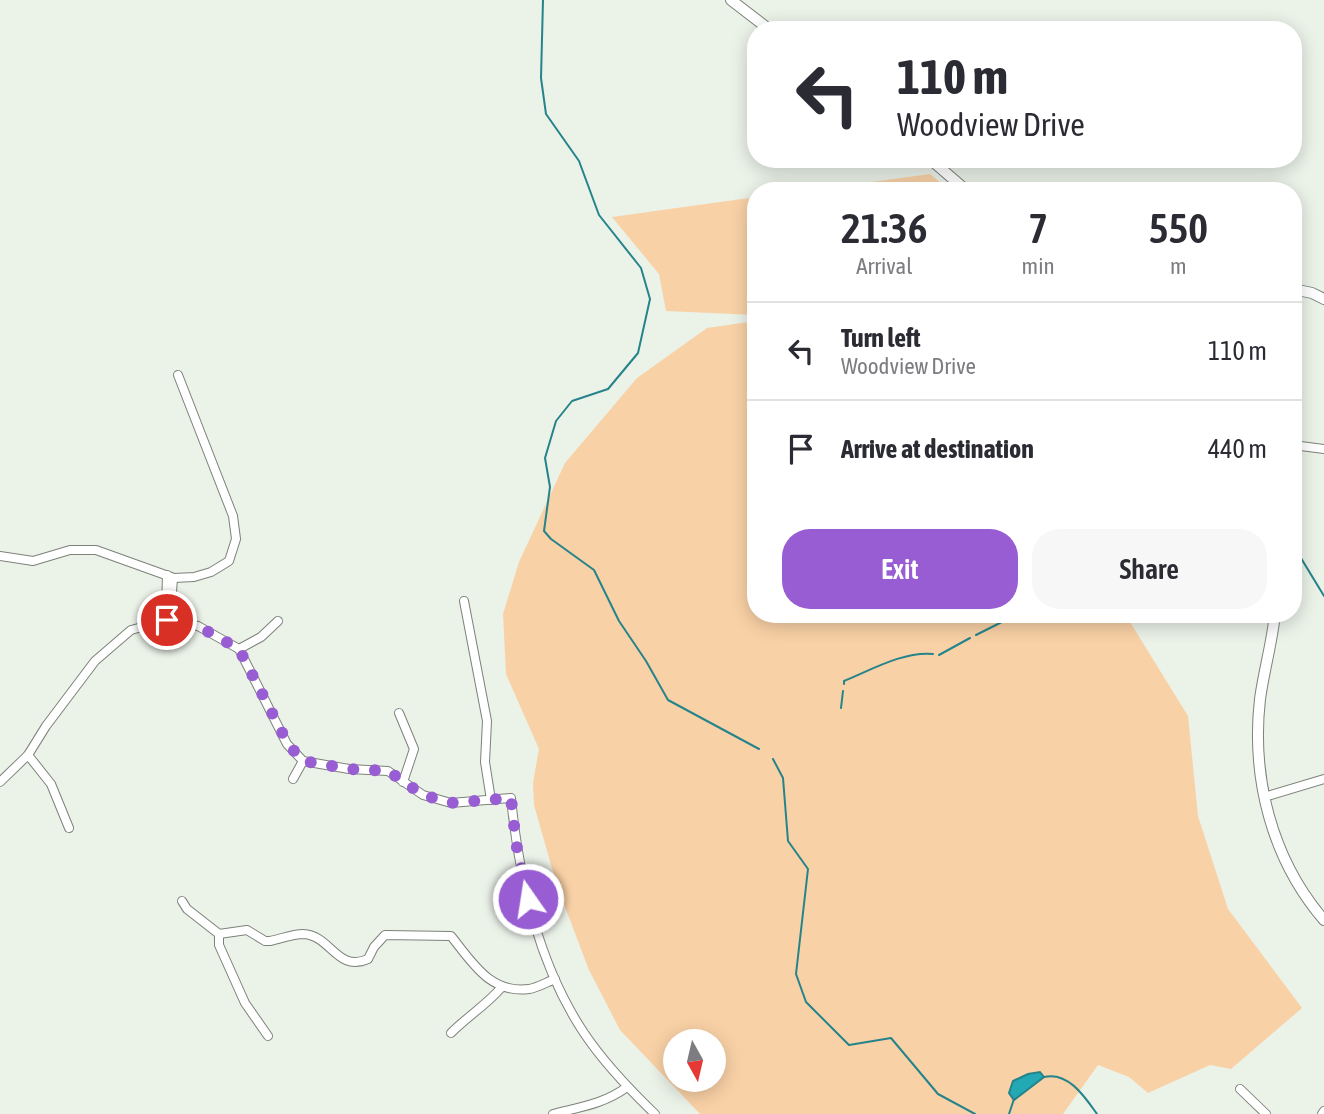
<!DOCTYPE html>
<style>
body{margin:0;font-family:"Asap Condensed",sans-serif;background:#f7f7f7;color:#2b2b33;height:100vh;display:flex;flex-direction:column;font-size:26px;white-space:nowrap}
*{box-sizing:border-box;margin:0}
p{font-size:23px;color:#7c7c81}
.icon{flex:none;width:38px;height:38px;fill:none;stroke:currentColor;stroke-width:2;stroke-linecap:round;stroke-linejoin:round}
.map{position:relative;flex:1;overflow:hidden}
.drawer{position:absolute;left:747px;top:182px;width:555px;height:441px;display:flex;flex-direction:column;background:#fff;border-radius:28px;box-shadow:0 4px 18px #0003}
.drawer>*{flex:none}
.top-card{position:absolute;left:747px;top:21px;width:555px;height:147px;border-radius:28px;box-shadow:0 4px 18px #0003;background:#fff;color:#2b2b33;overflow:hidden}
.needle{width:46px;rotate:172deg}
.buttons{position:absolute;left:663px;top:1029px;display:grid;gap:14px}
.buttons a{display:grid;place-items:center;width:63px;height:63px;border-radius:50%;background:#fff;box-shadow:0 4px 18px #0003;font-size:35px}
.pin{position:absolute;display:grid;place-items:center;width:60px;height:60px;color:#fff;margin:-30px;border:4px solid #fff;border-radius:50%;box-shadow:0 2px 7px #0007}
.me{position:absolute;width:77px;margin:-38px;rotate:347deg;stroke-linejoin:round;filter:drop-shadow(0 0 5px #0008)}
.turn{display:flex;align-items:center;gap:24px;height:147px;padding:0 35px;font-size:32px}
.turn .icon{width:91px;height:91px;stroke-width:2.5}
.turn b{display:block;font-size:49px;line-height:60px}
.eta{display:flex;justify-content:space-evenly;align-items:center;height:119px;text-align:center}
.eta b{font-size:42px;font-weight:600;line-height:49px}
.action{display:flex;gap:14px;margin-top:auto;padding:14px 35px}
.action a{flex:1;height:80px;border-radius:28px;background:#985cd3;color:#fff;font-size:28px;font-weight:600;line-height:80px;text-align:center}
.action a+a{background:#f7f7f7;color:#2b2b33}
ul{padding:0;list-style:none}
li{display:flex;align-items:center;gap:21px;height:98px;padding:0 35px;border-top:2px solid #e1e1e2}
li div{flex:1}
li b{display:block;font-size:26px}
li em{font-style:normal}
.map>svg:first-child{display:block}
</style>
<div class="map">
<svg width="1324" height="1114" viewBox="0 0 1324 1114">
<rect width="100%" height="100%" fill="#ebf2e8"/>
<g fill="#f9d1a6" fill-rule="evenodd">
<polygon points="930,174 950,191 806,191"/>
<polygon points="756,197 756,315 666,311 659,274 612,217"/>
<path d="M 756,321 L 756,614 L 1125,614 L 1188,716 L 1198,816 L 1228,909 L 1302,1008 L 1231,1069 L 1210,1065 L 1148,1093 L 1129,1077 L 1098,1065 L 1063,1114 L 700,1114 L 620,1030 L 589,970 L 557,886 L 534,805 L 533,783 L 539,749 L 506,674 L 503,614 L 519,562 L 565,463 L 637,378 L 707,328 ZM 676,1041 L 714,1041 L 714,1080 L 676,1080 Z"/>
</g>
<polygon fill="#22a9b4" stroke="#25848b" stroke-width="2" points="1040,1072 1044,1077 1014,1100 1009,1093 1013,1081 1028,1074"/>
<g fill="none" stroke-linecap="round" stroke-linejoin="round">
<g stroke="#25848b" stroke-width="2">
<polyline points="543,0 541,78 546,114 579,161 599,215 641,268 650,299 638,353 608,389 572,401 556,421 545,458 550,487 544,531 551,539 594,570 619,621 646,661 668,700 759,749"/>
<polyline points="1293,545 1324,596"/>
<polyline points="976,635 1018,614"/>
<polyline points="939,655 970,638"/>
<path d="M 844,684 L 844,681 C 871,670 904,651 933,654"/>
<polyline points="841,708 843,691"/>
<polyline points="773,759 783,778 788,841 808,869 796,974 806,1002 849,1045 891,1038 938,1094 975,1114"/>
<path d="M 1044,1077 C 1068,1071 1085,1097 1097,1114"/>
<polyline points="1009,1114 1014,1099"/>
</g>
<defs>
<g id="street">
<polyline points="1293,445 1324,449"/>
<polyline points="0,556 33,561 70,550 96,550 174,578 194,577 211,572 229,561 236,539 233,516 178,375"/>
<polyline points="167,575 166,608 169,611"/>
<polyline points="464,601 487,721 485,762 491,800"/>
<polyline points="170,620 173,578"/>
<polyline points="239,649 261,637 278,621"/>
<polyline points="399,713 414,749 403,782"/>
<polyline points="28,755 51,784 69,828"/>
<polyline points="293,779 303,761"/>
<path d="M 0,782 L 28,755 L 46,726 L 95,661 L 131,630 L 168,620 L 198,626 L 239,649 L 287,744 L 303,761 L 349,769 L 388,771 L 423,795 L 451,803 L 511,798 C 519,879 538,964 584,1033 C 604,1063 629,1089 655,1114"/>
<polyline points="1264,797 1324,779"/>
<path d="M 182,901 L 187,909 L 219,934 L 247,930 L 265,941 L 270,941 C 280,939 293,934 303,934 C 331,935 337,973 368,959 L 374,947 L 385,935 L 451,936 C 472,962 490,994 529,989 C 537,988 547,982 555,979"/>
<polyline points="219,934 219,945 245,1003 268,1036"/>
<path d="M 451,1033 C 467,1017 486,1005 501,988"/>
<polyline points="1240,1089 1266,1114"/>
<path d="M 553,1114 C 580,1107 604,1104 627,1087"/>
<polyline points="1322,1114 1324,1111"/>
</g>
<g id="secondary">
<polyline points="731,0 770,30"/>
<polyline points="930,159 967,191"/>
<polyline points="1293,289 1312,293 1324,299"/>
<path d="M 1275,614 C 1272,643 1264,670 1260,699 C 1251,778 1272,860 1324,920"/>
</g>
</defs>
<use href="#street" stroke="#7c827a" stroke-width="10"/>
<use href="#secondary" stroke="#7c827a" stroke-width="12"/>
<use href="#street" stroke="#fff" stroke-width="8"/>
<use href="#secondary" stroke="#fff" stroke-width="10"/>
</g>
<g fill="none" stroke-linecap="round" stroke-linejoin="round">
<polyline stroke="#985cd3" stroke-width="12" stroke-dasharray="0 21.6" points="167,620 198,626 239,649 288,744 303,761 349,769 388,771 423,795 451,803 511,798 516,843 528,899"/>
</g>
</svg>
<div class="buttons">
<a><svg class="needle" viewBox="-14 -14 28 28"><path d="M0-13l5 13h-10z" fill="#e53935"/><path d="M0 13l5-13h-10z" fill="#7c7c81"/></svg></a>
</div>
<div class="pin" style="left:167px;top:620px;background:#d93025"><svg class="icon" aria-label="arrive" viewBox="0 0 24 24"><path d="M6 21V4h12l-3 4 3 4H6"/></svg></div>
<svg class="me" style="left:528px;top:899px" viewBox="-20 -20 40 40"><circle r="17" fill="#985cd3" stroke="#fff" stroke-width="3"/><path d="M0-11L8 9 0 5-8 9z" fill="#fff"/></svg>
<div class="top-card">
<div class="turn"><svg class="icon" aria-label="left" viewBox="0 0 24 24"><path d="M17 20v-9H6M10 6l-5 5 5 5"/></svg><div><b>110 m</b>Woodview Drive</div></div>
</div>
<section class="drawer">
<div class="eta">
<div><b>21:36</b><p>Arrival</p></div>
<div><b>7</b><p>min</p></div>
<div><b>550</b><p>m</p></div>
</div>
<ul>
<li><svg class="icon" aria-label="left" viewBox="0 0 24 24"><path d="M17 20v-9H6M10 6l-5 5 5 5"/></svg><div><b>Turn left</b><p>Woodview Drive</p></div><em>110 m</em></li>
<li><svg class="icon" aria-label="arrive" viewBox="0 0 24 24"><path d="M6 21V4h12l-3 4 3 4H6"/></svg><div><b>Arrive at destination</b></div><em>440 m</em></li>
</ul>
<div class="action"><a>Exit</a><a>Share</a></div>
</section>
</div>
